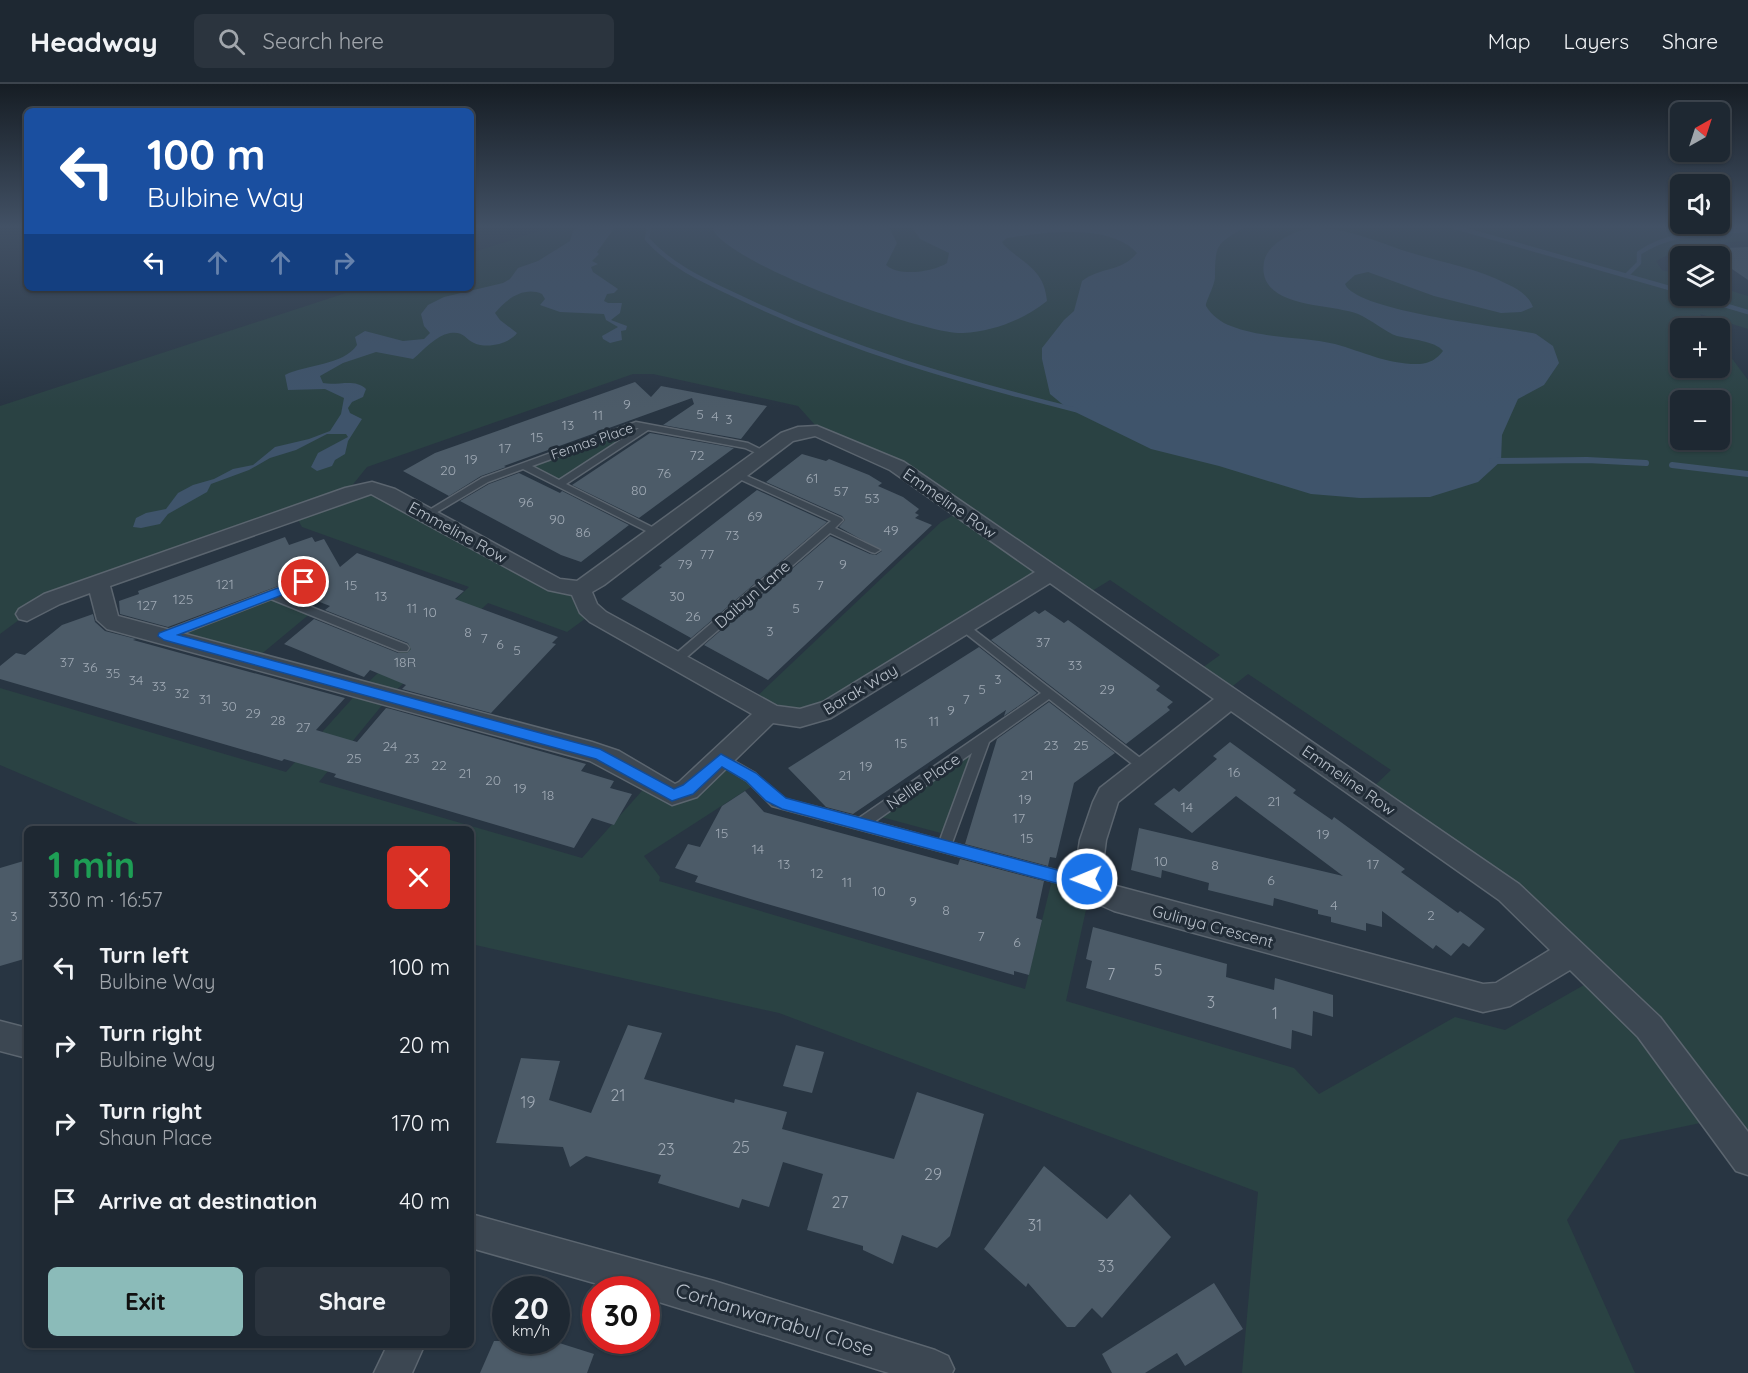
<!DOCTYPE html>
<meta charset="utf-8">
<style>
body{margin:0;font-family:Quicksand,sans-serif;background:#2b343e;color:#f1f3f6;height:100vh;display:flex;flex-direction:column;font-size:22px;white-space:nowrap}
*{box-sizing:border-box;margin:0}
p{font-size:20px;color:#a1a6ac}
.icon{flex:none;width:33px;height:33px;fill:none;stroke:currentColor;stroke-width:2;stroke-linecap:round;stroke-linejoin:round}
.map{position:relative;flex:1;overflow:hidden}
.details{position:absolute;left:24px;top:742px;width:450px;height:522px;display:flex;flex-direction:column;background:#1e2832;border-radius:9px;box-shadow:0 2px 4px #0004,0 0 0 2px #3c444d}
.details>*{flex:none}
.top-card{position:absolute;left:24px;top:24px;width:450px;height:183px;border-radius:9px;box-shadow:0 2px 4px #0004,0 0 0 2px #3c444d;background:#1a4fa0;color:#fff;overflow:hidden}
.needle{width:39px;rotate:39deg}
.buttons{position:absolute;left:1670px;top:18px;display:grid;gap:12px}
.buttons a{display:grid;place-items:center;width:60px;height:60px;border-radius:9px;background:#1e2832;box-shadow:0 2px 4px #0004,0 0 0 2px #3c444d;font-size:30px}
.speed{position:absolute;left:492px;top:1192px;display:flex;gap:12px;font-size:30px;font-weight:700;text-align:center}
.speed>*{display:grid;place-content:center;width:78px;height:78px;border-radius:50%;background:#1e2832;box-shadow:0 2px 4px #0004,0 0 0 2px #3c444d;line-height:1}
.speed small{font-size:15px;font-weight:400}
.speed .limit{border:9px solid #d22;background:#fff;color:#111}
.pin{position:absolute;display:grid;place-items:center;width:51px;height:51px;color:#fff;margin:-26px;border:3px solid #fff;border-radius:50%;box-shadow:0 2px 6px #0007}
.me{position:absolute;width:66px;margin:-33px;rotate:269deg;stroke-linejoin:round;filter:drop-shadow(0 0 4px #0008)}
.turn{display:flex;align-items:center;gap:21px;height:126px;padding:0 24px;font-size:27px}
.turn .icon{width:78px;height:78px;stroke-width:2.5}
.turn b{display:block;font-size:42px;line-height:51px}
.lanes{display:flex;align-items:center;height:57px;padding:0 24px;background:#0003;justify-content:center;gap:30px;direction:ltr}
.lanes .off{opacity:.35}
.round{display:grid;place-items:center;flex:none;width:63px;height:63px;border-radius:9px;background:#2b343e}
.headline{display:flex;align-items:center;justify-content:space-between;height:102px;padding:0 24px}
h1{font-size:36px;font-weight:700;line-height:45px;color:#1e9e55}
.action{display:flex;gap:12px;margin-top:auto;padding:12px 24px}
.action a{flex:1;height:69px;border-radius:9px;background:#8bbbb9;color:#111;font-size:24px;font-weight:700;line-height:69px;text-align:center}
.action a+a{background:#2b343e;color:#f1f3f6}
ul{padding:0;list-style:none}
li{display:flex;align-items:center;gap:18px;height:78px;padding:0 24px}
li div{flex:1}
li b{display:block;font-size:22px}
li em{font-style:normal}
header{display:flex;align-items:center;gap:36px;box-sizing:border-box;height:84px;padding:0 30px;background:#1e2832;border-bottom:2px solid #3c444d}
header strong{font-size:28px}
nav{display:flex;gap:33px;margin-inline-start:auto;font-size:21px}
.search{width:420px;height:54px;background:#2b343e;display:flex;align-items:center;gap:15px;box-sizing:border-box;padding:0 21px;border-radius:9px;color:#a1a6ac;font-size:22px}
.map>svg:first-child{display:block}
</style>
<header>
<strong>Headway</strong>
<div class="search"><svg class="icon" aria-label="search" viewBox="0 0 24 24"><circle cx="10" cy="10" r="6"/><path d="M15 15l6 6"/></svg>Search here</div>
<nav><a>Map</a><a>Layers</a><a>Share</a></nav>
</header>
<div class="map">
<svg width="1748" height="1289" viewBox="0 0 1748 1289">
<rect width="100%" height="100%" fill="#283542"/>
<g fill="#2a4243" fill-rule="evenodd">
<path d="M 552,143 L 1748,143 L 1748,156 L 1680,165 L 1656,177 L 1662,186 L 1680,191 L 1680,212 L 1719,212 L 1719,203 L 1748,212 L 1748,245 L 1700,230 L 1710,244 L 1680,244 L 1680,284 L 1719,284 L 1719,257 L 1748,296 L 1748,1075 L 1719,1035 L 1620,1056 L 1567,1136 L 1635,1289 L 1242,1289 L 1258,1108 L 779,929 L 471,860 L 471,746 L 150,745 L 0,681 L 0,604 L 286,688 L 360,606 L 469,503 L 302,443 L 294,429 L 27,530 L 0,550 L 0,322 L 361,204 L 471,204 L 471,169 ZM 633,290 L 653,290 L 798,322 L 823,350 L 897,382 L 961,427 L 941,438 L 751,618 L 821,630 L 1050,489 L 1084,512 L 1110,496 L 1220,571 L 1195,589 L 1224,609 L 1248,590 L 1391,686 L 1367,709 L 1598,893 L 1505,946 L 1455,933 L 1319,1010 L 1294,984 L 1066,917 L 1091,803 L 1053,792 L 1025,905 L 659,797 L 660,793 L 644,772 L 757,699 L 721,675 L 672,711 L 649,699 L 582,774 L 319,698 L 388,614 L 488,519 L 567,548 L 593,529 L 567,504 L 372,404 L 346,409 L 367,383 ZM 1680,316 L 1719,316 L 1719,356 L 1680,356 Z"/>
<polygon points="633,341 648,342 559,400 524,382"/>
<polygon points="271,511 312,528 253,577 164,552"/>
<polygon points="984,654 948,751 874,731"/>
</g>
<g fill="#3f546b">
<path d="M 578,143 L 615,143 L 597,168 L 599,170 L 592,177 L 598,180 L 591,183 L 593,188 L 618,205 L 614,209 L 607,210 L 604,217 L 608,219 L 622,219 L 620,229 L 611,236 L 627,242 L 626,246 L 621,247 L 622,256 L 610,259 L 603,255 L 602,252 L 618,243 L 606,236 L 604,230 L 560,228 L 540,221 L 545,215 L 542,210 C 524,202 506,215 495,229 L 500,236 L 517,249 C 509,260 487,265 474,259 C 465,255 464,247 450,249 C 435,252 424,266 413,275 L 376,268 L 343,279 L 320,292 L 323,299 C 338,302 355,294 366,305 L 363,313 L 352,318 L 348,324 L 350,329 L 362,335 L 348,357 L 345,370 L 335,376 L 332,382 L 317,387 L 311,383 L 318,369 L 348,353 L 346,350 L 327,350 L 296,366 L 270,374 L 249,386 L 211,400 L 207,408 L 168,430 L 160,440 L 141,444 L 133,443 L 136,434 L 146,429 L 166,425 L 178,409 L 193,401 L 214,395 L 233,385 L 253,381 L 275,363 L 309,355 L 330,347 L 341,330 L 344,314 L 325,305 L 288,306 L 285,291 C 306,280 343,282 357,261 L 355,253 L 365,247 L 403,257 L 424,255 L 430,249 L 424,242 L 421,230 L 428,221 L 444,213 L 503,199 L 510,195 L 518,184 L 538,177 L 570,157 L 573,147 Z"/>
<path d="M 712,143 L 889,143 L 897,159 L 886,181 C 899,193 933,188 947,179 L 949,169 L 920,155 L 912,143 L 1245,143 C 1218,160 1215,158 1215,193 C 1215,201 1205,219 1206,222 C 1211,231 1222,239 1231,242 C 1263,255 1302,252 1335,260 C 1364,268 1389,281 1420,280 C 1430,279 1437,275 1443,267 C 1436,257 1409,255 1397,252 C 1387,249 1370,235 1358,230 C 1332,219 1256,225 1264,178 C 1267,159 1297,145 1314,144 C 1348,143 1384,161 1415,170 C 1445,179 1479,185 1507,200 C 1518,205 1528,211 1533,223 L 1521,228 L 1501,229 L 1434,212 L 1368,188 L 1355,191 L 1345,200 C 1357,228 1503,242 1536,250 L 1553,262 L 1559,279 L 1544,301 L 1518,315 L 1502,351 L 1501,377 L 1478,398 L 1430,413 L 1360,414 L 1311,410 L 1219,382 L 1151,365 L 1067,324 L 1050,310 L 1042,275 L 1042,264 L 1064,236 L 1074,227 L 1082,197 C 1100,183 1122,188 1137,169 C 1111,139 1043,148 1007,154 L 1002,158 L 1004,161 C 1025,181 1044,185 1047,217 C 1023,236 994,247 963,249 C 925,251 721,178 712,143 Z"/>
</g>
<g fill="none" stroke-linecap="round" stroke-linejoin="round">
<g stroke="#3f546b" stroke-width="4.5">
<path d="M 649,143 L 647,155 C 672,183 705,197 739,213 C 847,265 960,297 1076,326"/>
<polyline points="1455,143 1680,207"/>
<path d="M 1627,191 L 1639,179 L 1639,169 C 1671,147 1710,149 1748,146"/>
<polyline points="1694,212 1748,228"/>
</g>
<g stroke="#3f546b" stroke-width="6">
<polyline points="1492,377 1587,376 1646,379"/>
<polyline points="1672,381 1748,390"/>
</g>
</g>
<g fill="#4c5b68">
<polygon points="1748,163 1748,196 1719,176 1719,172 1714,172 1703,165"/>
<polygon points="635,298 651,313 661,302 767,322 741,355 663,341 694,320 692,314 504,382 506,383 481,392 449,412 403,387 435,369"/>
<polygon points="650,349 734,364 639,434 572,401"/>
<polygon points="802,370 826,377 829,375 869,391 882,399 878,402 903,413 919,425 915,429 919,431 915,434 932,441 768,596 704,561 830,452 870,470 876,471 882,467 839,443 845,436 842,432 766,398"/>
<polygon points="519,389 560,409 562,407 629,441 581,478 561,471 460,417 489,400"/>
<polygon points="757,406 827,438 691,554 621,515 662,483 659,482"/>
<polygon points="285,453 289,461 312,453 315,458 324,455 340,483 357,469 464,507 455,515 558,553 552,559 556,560 491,629 402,605 406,601 370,586 364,593 284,560 314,535 398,569 407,569 411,565 408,559 325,526 330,522 294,508 310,501 310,495 305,492 168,543 120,530 119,517 139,510 138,507"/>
<polygon points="1045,526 1064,539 1068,536 1160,602 1156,606 1173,618 1167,623 1170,626 1126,660 991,556 1035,527 1039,530"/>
<polygon points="93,530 95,538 105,547 136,555 133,556 345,614 316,646 357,658 386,624 391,625 586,680 581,687 614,697 610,704 632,710 614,741 592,734 574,764 354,699 334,693 336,690 326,687 284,675 282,677 0,595 0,582 16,569 25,571 62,541"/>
<polygon points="979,563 1037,609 1004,632 1006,626 853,730 826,723 788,684"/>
<polygon points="1049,618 1115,669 1074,699 1056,774 1050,773 1048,782 965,760 997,655"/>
<polygon points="1230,658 1296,706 1293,709 1332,736 1334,733 1405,785 1401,788 1458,829 1460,827 1485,845 1469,863 1463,859 1451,872 1436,861 1433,865 1382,827 1382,843 1366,839 1366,847 1331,838 1331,833 1318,830 1318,826 1274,814 1273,822 1208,806 1209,799 1162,786 1161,794 1131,786 1139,744 1343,792 1236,712 1192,749 1154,720 1174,704 1179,708 1217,675 1213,672"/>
<polygon points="745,707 764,728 958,781 960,775 1044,797 1036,834 1042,836 1029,891 1014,887 1014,891 757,817 695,798 698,792 675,784 688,760 700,763 722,722"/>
<polygon points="27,776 27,862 24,875 0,882 0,784"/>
<polygon points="1093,843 1227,880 1226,893 1274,906 1275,894 1333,911 1333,933 1313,927 1312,952 1292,946 1291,965 1086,904 1092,877 1086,875"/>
<polygon points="628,941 662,949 644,995 734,1019 735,1015 787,1028 782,1045 894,1075 917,1008 984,1030 950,1152 937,1164 902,1151 893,1180 863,1166 863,1162 807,1146 823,1090 783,1078 769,1123 742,1115 739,1124 658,1099 661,1091 586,1072 570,1083 563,1063 496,1059 521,974 560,977 549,1016 591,1029"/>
<polygon points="796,961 824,968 812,1009 783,1002"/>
<polygon points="1044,1082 1107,1135 1130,1110 1171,1153 1102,1234 1092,1224 1075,1243 1067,1243 1028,1199 1026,1203 984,1165"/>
<polygon points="1214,1199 1243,1245 1185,1282 1177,1269 1145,1289 1112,1289 1102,1270"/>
<polygon points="494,1257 553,1257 594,1270 587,1289 480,1289"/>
</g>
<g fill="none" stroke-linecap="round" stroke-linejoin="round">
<defs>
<g id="lane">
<path d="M 636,338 L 748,359 L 770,370 L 765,373 L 745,364 L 648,346 L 566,400 L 662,448 L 662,452 L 658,453 L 523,385 L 488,398 L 429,433 L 426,434 L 421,431 L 482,394 ZM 637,344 L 639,344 L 559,396 L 532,382 Z"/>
<polygon points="738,388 841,434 843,436 835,444 880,466 875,469 871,468 830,449 680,579 672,579 670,576 672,573 831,437 735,393 735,389"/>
<polygon points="304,494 308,496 309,498 308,500 281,511 407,561 409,564 407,567 399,567 271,515 168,555 164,556 158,552 160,549"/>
<path d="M 964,538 L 1148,680 L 1150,683 L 1148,686 L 1140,686 L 1049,615 L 989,658 L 952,759 L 1089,795 L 1094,797 L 1096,801 L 1094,805 L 1089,807 L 772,722 L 747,697 L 717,678 L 715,675 L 717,672 L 725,672 L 755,689 L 781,714 L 859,734 L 1041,609 L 960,545 L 959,542 L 960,539 ZM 972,669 L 940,756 L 874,738 Z"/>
</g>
<g id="street">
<path d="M 817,342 L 904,378 L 1519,800 L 1660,933 L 1748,1048 L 1748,1091 L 1736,1087 L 1638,953 L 1570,886 L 1510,922 L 1483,928 L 1114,827 L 1082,813 L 1074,794 L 1080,756 L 1093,718 L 1100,704 L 1214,615 L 1050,499 L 831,634 L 800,643 L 773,639 L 697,713 L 672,721 L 590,677 L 107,545 L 97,536 L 90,509 L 60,520 L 27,537 L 19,535 L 16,530 L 19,525 L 44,510 L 345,404 L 372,398 L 395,405 L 560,495 L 577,497 L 781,349 L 798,343 ZM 815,352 L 890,386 L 1035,488 L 823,618 L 800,625 L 777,622 L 606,528 L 597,520 L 592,508 L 604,501 L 793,357 ZM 371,410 L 548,506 L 572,511 L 580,529 L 590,538 L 752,630 L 679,698 L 675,700 L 619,667 L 592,658 L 118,532 L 110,502 ZM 1231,627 L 1499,816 L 1550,866 L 1496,899 L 1483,900 L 1105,799 L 1101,794 L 1106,756 L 1118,718 Z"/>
<polygon points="0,937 27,944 27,974 0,967"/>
<polygon points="471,1130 714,1197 935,1266 948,1272 954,1285 952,1289 889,1289 646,1214 646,1206 619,1206 471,1164"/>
<polygon points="387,1262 424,1262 412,1289 374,1289"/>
</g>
</defs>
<use href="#lane" stroke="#5b656f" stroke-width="3"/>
<use href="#street" stroke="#5b656f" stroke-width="3"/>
<use href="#lane" fill="#3c4752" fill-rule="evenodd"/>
<use href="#street" fill="#3c4752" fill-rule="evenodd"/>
</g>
<linearGradient id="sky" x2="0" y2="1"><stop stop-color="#161d24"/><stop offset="0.44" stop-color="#425165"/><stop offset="1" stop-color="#425165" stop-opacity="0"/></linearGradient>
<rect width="1748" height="324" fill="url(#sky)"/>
<polygon fill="#1a73e8" stroke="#114b97" stroke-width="1.5" points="304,494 308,495 308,501 178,551 600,665 674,705 683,701 721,670 756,689 786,714 1080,792 1087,788 1092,790 1097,801 1094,806 1089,808 782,725 766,717 746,697 722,683 693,710 672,717 596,675 164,556 158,552 159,549"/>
<g text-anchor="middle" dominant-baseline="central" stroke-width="6" stroke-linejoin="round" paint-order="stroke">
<g font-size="14" fill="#9ea8b3">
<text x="627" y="320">9</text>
<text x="700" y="330">5</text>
<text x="598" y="331">11</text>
<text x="715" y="332">4</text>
<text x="729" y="335">3</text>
<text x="568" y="341">13</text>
<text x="537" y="353">15</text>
<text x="505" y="364">17</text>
<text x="697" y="371">72</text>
<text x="471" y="375">19</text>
<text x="448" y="386">20</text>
<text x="664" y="389">76</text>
<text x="812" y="394">61</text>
<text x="639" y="406">80</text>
<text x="841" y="407">57</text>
<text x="872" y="414">53</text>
<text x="526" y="418">96</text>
<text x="755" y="432">69</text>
<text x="557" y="435">90</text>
<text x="891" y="446">49</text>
<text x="583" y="448">86</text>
<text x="732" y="451">73</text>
<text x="707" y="470">77</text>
<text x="685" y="480">79</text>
<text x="843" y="480">9</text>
<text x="225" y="500">121</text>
<text x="351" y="501">15</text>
<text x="820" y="501">7</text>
<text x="381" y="512">13</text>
<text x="677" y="512">30</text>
<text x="183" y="515">125</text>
<text x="147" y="521">127</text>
<text x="412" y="524">11</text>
<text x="796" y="524">5</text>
<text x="430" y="528">10</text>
<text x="693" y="532">26</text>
<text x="770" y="547">3</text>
<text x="468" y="548">8</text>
<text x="484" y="554">7</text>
<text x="1043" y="558">37</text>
<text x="500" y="560">6</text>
<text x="517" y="566">5</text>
<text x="67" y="578">37</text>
<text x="405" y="578">18R</text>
<text x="1075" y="581">33</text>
<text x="90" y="583">36</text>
<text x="113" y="589">35</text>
<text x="998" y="595">3</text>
<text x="136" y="596">34</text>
<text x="159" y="602">33</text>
<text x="982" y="605">5</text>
<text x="1107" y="605">29</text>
<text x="182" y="609">32</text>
<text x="205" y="615">31</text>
<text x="966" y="615">7</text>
<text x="229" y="622">30</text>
<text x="951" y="626">9</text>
<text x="253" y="629">29</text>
<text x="278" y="636">28</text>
<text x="934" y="637">11</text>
<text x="303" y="643">27</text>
<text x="901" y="659">15</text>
<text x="1051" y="661">23</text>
<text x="1081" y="661">25</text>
<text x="390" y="662">24</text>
<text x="354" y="674">25</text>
<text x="412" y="674">23</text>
<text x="439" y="681">22</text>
<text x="866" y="682">19</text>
<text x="1234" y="688">16</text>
<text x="465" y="689">21</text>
<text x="845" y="691">21</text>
<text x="1027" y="691">21</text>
<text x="493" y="696">20</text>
<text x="520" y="704">19</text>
<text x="548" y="711">18</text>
<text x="1025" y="715">19</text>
<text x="1274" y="717">21</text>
<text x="1187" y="723">14</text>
<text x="1019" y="734">17</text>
<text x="722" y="749">15</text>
<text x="1323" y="750">19</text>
<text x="1027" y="754">15</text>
<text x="758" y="765">14</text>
<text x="1161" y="777">10</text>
<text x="784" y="780">13</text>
<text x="1373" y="780">17</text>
<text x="1215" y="781">8</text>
<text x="817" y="789">12</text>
<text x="1271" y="796">6</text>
<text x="847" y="798">11</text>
<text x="879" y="807">10</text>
<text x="913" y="817">9</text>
<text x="1334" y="821">4</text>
<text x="946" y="826">8</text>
<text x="1431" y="831">2</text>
<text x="14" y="832">3</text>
<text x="981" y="852">7</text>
<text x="1017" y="858">6</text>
</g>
<g font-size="14" fill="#bac2cc" stroke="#212c37">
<text transform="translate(592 357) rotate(-19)">Fennas Place</text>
</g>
<g font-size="16" fill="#bac2cc" stroke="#212c37">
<text transform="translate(950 419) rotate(35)">Emmeline Row</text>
<text transform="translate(458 448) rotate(29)">Emmeline Row</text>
<text transform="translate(752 510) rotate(-41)">Daibyn Lane</text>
<text transform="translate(860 605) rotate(-31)">Barak Way</text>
<text transform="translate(1349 696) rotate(35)">Emmeline Row</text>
<text transform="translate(923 697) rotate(-35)">Nellie Place</text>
<text transform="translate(1213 842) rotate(15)">Gulinya Crescent</text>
</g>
<g font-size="16" fill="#9ea8b3">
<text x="1158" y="886">5</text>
<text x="1111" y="890">7</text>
<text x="1211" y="918">3</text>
<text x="1275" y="929">1</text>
<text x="618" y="1011">21</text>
<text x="528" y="1018">19</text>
<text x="741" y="1063">25</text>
<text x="666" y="1065">23</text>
<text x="933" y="1090">29</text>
<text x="840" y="1118">27</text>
<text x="1035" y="1141">31</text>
<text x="1106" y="1182">33</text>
</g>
<g font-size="20" fill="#bac2cc" stroke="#212c37">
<text transform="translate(775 1235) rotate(17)">Corhanwarrabul Close</text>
</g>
</g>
</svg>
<div class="buttons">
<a><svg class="needle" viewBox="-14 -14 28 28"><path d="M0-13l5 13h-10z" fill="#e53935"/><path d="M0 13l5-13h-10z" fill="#a1a6ac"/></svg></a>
<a><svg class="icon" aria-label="sound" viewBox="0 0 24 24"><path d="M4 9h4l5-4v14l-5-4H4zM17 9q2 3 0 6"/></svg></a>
<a><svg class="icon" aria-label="layers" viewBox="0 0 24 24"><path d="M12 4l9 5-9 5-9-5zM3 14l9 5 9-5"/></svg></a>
<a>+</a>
<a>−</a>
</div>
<div class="speed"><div>20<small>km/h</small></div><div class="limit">30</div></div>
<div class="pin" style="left:304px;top:498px;background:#d93025"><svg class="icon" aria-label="arrive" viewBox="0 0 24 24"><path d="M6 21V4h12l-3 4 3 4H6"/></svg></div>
<svg class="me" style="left:1087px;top:795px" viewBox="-20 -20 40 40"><circle r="17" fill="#1a73e8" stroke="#fff" stroke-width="3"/><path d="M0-11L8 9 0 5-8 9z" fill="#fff"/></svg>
<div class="top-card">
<div class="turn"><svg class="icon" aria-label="left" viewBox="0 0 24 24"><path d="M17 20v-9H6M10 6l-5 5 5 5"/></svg><div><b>100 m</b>Bulbine Way</div></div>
<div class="lanes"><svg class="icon" aria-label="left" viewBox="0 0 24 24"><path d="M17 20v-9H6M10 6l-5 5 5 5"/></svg><svg class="icon off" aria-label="ahead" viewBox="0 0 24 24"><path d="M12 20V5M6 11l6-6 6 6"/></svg><svg class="icon off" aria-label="ahead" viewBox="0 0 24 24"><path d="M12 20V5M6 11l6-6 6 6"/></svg><svg class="icon off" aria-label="right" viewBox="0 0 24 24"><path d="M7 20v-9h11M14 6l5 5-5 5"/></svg></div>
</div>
<section class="details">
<div class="headline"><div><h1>1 min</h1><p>330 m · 16:57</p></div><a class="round" style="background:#d93025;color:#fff"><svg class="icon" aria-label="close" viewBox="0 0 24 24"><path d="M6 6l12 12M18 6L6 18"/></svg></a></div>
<ul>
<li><svg class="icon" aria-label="left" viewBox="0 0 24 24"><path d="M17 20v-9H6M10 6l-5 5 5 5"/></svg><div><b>Turn left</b><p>Bulbine Way</p></div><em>100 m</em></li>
<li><svg class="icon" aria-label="right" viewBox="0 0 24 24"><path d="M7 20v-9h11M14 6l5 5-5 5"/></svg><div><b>Turn right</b><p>Bulbine Way</p></div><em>20 m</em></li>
<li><svg class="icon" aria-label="right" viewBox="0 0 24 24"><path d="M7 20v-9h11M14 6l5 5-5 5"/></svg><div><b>Turn right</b><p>Shaun Place</p></div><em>170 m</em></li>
<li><svg class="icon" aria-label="arrive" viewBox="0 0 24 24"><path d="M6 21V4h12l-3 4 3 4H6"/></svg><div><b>Arrive at destination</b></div><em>40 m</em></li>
</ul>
<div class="action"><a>Exit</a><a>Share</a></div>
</section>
</div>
